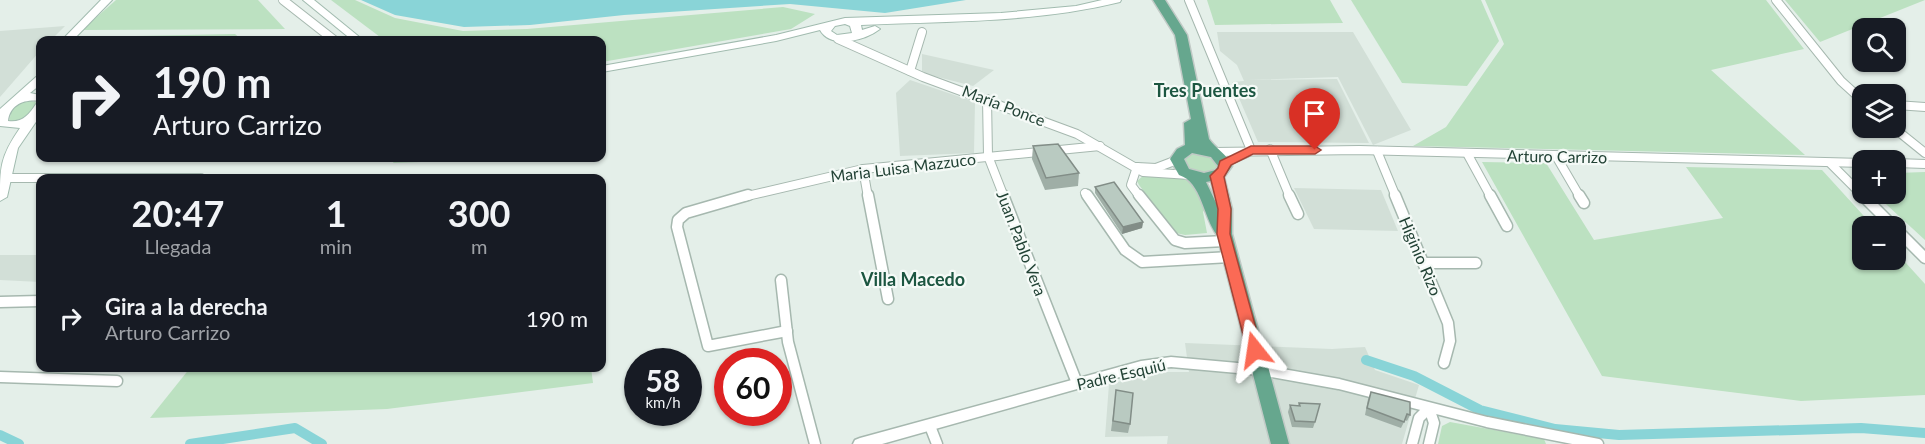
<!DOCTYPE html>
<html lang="es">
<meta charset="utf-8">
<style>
body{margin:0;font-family:Lato,sans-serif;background:#20242c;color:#f1f3f6;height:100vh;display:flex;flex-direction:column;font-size:22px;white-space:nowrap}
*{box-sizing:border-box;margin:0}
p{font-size:20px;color:#9ea1a6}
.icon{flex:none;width:33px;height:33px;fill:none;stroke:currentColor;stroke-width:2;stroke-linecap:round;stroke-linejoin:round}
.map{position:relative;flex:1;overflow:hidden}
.details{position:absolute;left:36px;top:174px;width:570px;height:198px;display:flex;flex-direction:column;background:#171b24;border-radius:12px;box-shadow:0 2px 4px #0004}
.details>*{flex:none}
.top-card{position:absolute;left:36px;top:36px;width:570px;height:126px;border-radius:12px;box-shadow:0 2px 4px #0004;background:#171b24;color:#f1f3f6;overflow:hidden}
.tools{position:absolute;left:1852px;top:18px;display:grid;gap:12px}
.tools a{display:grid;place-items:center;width:54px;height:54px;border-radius:12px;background:#171b24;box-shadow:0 2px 4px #0004;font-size:30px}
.speed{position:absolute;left:624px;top:348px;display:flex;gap:12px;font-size:30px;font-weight:700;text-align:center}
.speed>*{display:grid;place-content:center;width:78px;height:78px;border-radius:50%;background:#171b24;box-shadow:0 2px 4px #0004;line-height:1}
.speed small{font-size:15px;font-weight:400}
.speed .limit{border:9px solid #d22;background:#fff;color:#111}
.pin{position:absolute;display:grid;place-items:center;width:51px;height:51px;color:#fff;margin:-62px -26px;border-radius:50% 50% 50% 0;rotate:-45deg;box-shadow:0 0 6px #0007}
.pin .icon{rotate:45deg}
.me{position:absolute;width:66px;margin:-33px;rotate:345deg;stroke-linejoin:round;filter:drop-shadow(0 0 4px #0008)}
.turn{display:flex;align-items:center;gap:21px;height:126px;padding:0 18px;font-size:27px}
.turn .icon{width:78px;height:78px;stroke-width:2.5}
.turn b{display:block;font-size:42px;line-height:51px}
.eta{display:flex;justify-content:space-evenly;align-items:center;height:102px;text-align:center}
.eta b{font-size:36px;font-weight:700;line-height:42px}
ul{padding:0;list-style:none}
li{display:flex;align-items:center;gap:18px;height:84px;padding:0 18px}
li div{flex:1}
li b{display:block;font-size:22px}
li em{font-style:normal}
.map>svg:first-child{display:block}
</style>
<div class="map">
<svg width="1925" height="444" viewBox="0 0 1925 444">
<rect width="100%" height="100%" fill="#e4efe9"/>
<g fill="#d2dfd7">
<polygon points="65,26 51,40 40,40 40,51 0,97 0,31"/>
<polygon points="1217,32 1353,32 1411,130 1373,145 1338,77 1247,80 1337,79 1369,143 1258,142 1232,82 1244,81 1237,65 1220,51"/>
<polygon points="922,54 994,70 973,86 922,73"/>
<polygon points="910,80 975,102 974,153 900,156 896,93"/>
<polygon points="1294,188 1381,190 1398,231 1314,229"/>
<polygon points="0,255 40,255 40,282 0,280"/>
<polygon points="1185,343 1332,349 1365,347 1375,370 1419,385 1402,444 1167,444 1168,436 1105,437 1109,384 1161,372 1189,372"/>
</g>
<g fill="#bce1c1">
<polygon points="116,0 258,0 285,29 82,30"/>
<polygon points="331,0 355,0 395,18 463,31 527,29 783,7 815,14 791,29 602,62 602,40 384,40"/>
<polygon points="1207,0 1330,0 1343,23 1215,25"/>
<polygon points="1351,0 1481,0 1499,41 1467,86 1402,83"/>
<polygon points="1485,0 1766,0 1804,49 1711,70 1805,155 1413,146 1446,127 1504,44"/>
<polygon points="1785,0 1925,0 1820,42"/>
<polygon points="235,34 242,40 84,40 86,37"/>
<path d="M 23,100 L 36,102 C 32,115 23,122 9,122 L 12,107 Z"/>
<polygon points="1192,153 1209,154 1218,164 1218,167 1207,174 1190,171 1183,164 1184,157"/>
<polygon points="396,158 478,158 477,160 393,163"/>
<polygon points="1482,162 1546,163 1594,240 1723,218 1686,167 1822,170 1873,226 1863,226 1863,260 1896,260 1896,252 1925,284 1925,395 1801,401 1602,376"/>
<polygon points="1925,172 1925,240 1875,194 1896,194 1896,173"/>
<polygon points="1143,176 1192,179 1207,206 1203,212 1207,233 1185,235 1176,233 1139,185 1137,181"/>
<polygon points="190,368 591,368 593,383 387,409 150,418"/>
<polygon points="1450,422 1544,439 1546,444 1438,444 1442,426"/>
</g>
<polygon fill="#89d4d7" points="361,0 966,0 885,13 790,4 624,15 530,25 464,27 395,15"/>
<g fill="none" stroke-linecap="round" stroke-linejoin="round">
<g stroke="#89d4d7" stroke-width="10">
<polyline points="1366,360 1414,376 1480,410 1555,429 1619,435 1861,428 1925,433"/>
<polyline points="0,435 19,444"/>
<polyline points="190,444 295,428 322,444"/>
</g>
<defs>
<g id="minor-far1">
<polyline points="283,0 334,40"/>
<polyline points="1189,0 1251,150"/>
<polyline points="1776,0 1841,81 1863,101"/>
<polyline points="838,39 923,77 1077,134 1143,172 1190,175"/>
<polyline points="910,71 922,32"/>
<polyline points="987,99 988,156 1004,197"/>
<polyline points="1896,105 1925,107"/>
<polyline points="1894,128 1925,153"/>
<polyline points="1270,149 1290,197"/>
<polyline points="1377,151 1396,197"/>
<polyline points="1214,152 1359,150 1863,163"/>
<polyline points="1468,155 1491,197"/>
<polyline points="1556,156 1580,197"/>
<polyline points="1224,163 1247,153"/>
<polyline points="1830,163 1864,197"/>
<polyline points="1896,163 1925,164"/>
<polyline points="1137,167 1131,185 1140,197"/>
<polyline points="1137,167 1156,168 1177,160"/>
<polyline points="863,169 868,197"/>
<polyline points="6,178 201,178"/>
<polyline points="1085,193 1088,197"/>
<polyline points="743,197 863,169 1100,146"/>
</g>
<g id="minor">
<polyline points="748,195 686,213 678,220 677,227 708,346 787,331"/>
<polyline points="868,195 888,299"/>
<polyline points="1003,195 1077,383"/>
<polyline points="1087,195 1125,250 1142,262 1230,257"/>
<polyline points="1139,195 1175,240 1185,243 1225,241"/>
<polyline points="1289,195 1298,214"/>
<polyline points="1395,195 1448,323 1450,341 1444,363"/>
<polyline points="1490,195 1507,226"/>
<polyline points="1579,195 1584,203"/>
<polyline points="1862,195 1893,226"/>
<polyline points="1896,229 1925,258"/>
<polyline points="1425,263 1476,263"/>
<polyline points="781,280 788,342 815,444"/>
<polyline points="0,302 40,301"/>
<polyline points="1260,370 1339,384 1487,422 1598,444"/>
<polyline points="0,377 117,381"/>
<polyline points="1429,408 1434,423 1429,444"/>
<polyline points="930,426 937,444"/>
<polyline points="1412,444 1419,418 1429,408"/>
</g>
<polygon id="tertiary" points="1171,357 1260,365 1265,366 1267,370 1265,374 1260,375 1171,367 1141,371 882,444 853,444 855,440 860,438 1141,361"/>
<g id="secondary">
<polygon points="101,0 112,0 73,40 62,40"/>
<polygon points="303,0 314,0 363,40 352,40"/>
<path d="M 1102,0 L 1121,0 L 1120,2 C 1035,23 947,21 861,25 L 862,30 L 875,26 L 880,29 C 866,40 831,50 820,30 L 776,41 L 602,72 L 602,66 L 776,35 L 845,18 L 1001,13 L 1076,6 ZM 845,24 L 850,26 L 852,33 L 837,35 L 831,31 L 835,26 Z"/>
<path d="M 40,76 L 40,85 L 30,93 L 40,95 L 40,101 C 25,99 10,104 8,121 C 22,123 29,115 36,104 L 40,104 L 40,116 L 18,148 L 7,197 L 0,201 C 0,167 0,157 20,128 L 0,126 L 0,109 L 36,77 Z"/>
</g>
<path id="primary" d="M 1153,0 L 1165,0 L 1187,35 L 1209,139 C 1216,149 1227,154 1232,166 L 1224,177 L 1232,209 L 1232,234 L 1289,444 L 1271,444 L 1217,235 C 1203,217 1202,182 1179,175 L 1170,159 L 1177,149 L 1185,145 L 1184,123 L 1191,119 L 1175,35 ZM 1192,153 L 1211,157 L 1218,166 L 1216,170 L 1204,173 L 1189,169 L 1184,159 ZM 1211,181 L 1217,205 L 1206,182 Z"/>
</defs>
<use href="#minor-far1" stroke="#a6b8af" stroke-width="10"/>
<use href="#minor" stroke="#a6b8af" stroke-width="13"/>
<use href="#tertiary" stroke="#a6b8af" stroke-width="3"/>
<use href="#secondary" stroke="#a1bbaf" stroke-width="2"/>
<use href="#primary" stroke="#c1cac6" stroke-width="3"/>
<use href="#minor-far1" stroke="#fff" stroke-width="8"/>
<use href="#minor" stroke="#fff" stroke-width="10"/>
<use href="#tertiary" fill="#fff" fill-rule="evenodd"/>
<use href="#secondary" fill="#fff" fill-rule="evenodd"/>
<use href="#primary" fill="#66a78e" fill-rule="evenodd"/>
</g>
<g fill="#9faea6">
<polygon points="1033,146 1079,173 1078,186 1045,190 1032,159"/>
<polygon points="1095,187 1143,222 1142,228 1122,234 1095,193"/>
<polygon points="1116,390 1130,424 1128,433 1111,431"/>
<polygon points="1371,392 1410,415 1407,421 1405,420 1401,428 1365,415 1368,399"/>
<polygon points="1299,403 1315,422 1313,428 1292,427 1288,412 1290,405 1298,406"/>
</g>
<polygon fill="#828d87" points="1143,222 1142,228 1122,234 1123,227"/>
<g fill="#b9cac1" stroke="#828d87" stroke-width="1.5">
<polygon points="1058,144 1079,173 1046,178 1033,146"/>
<polygon points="1114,182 1143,222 1123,227 1095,187"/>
<polygon points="1116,390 1133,393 1130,424 1113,421"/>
<polygon points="1371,392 1410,402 1410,415 1407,414 1404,422 1367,408"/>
<polygon points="1299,403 1320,404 1315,422 1295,421 1290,405 1300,406"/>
</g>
<polygon fill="#fb6a55" stroke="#a34537" stroke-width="1.5" points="1251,146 1315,146 1321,150 1315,154 1253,154 1231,165 1224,177 1231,209 1230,234 1262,350 1255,356 1247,350 1217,234 1218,209 1210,176 1218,168 1220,161"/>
<g text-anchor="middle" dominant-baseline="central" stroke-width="4.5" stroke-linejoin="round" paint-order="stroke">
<g font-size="16" fill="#224235" stroke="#f5faf7">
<text transform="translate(1004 105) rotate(21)">María Ponce</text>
<text transform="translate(1557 156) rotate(1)">Arturo Carrizo</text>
<text transform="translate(903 167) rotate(-7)">Maria Luisa Mazzuco</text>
<text transform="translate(1022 243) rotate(69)">Juan Pablo Vera</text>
<text transform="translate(1421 256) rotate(67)">Higinio Rizo</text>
<text transform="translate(1121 374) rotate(-13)">Padre Esquiú</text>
</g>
<g font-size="18" font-weight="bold" fill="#1c5641" stroke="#f5faf7">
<text x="1205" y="90">Tres Puentes</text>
<text x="913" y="279">Villa Macedo</text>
</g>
</g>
</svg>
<div class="tools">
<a><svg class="icon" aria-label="search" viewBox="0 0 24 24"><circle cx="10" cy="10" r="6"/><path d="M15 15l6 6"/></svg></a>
<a><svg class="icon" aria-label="layers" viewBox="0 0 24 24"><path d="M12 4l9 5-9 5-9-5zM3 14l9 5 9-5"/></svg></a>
<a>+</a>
<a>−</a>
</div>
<div class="speed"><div>58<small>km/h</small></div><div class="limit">60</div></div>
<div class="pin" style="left:1315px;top:150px;background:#d93025"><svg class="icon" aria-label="arrive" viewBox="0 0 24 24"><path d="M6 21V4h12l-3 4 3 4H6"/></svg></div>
<svg class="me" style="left:1255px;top:350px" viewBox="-20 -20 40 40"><path d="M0-17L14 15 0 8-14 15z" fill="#fb6a55" stroke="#fff" stroke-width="4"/></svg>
<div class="top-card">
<div class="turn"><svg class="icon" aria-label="right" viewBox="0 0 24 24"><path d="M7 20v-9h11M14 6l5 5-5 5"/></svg><div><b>190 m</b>Arturo Carrizo</div></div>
</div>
<section class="details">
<div class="eta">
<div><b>20:47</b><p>Llegada</p></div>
<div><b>1</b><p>min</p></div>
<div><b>300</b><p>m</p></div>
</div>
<ul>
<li><svg class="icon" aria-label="right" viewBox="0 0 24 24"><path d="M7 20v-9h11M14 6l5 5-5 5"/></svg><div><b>Gira a la derecha</b><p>Arturo Carrizo</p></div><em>190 m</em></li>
</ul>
</section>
</div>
